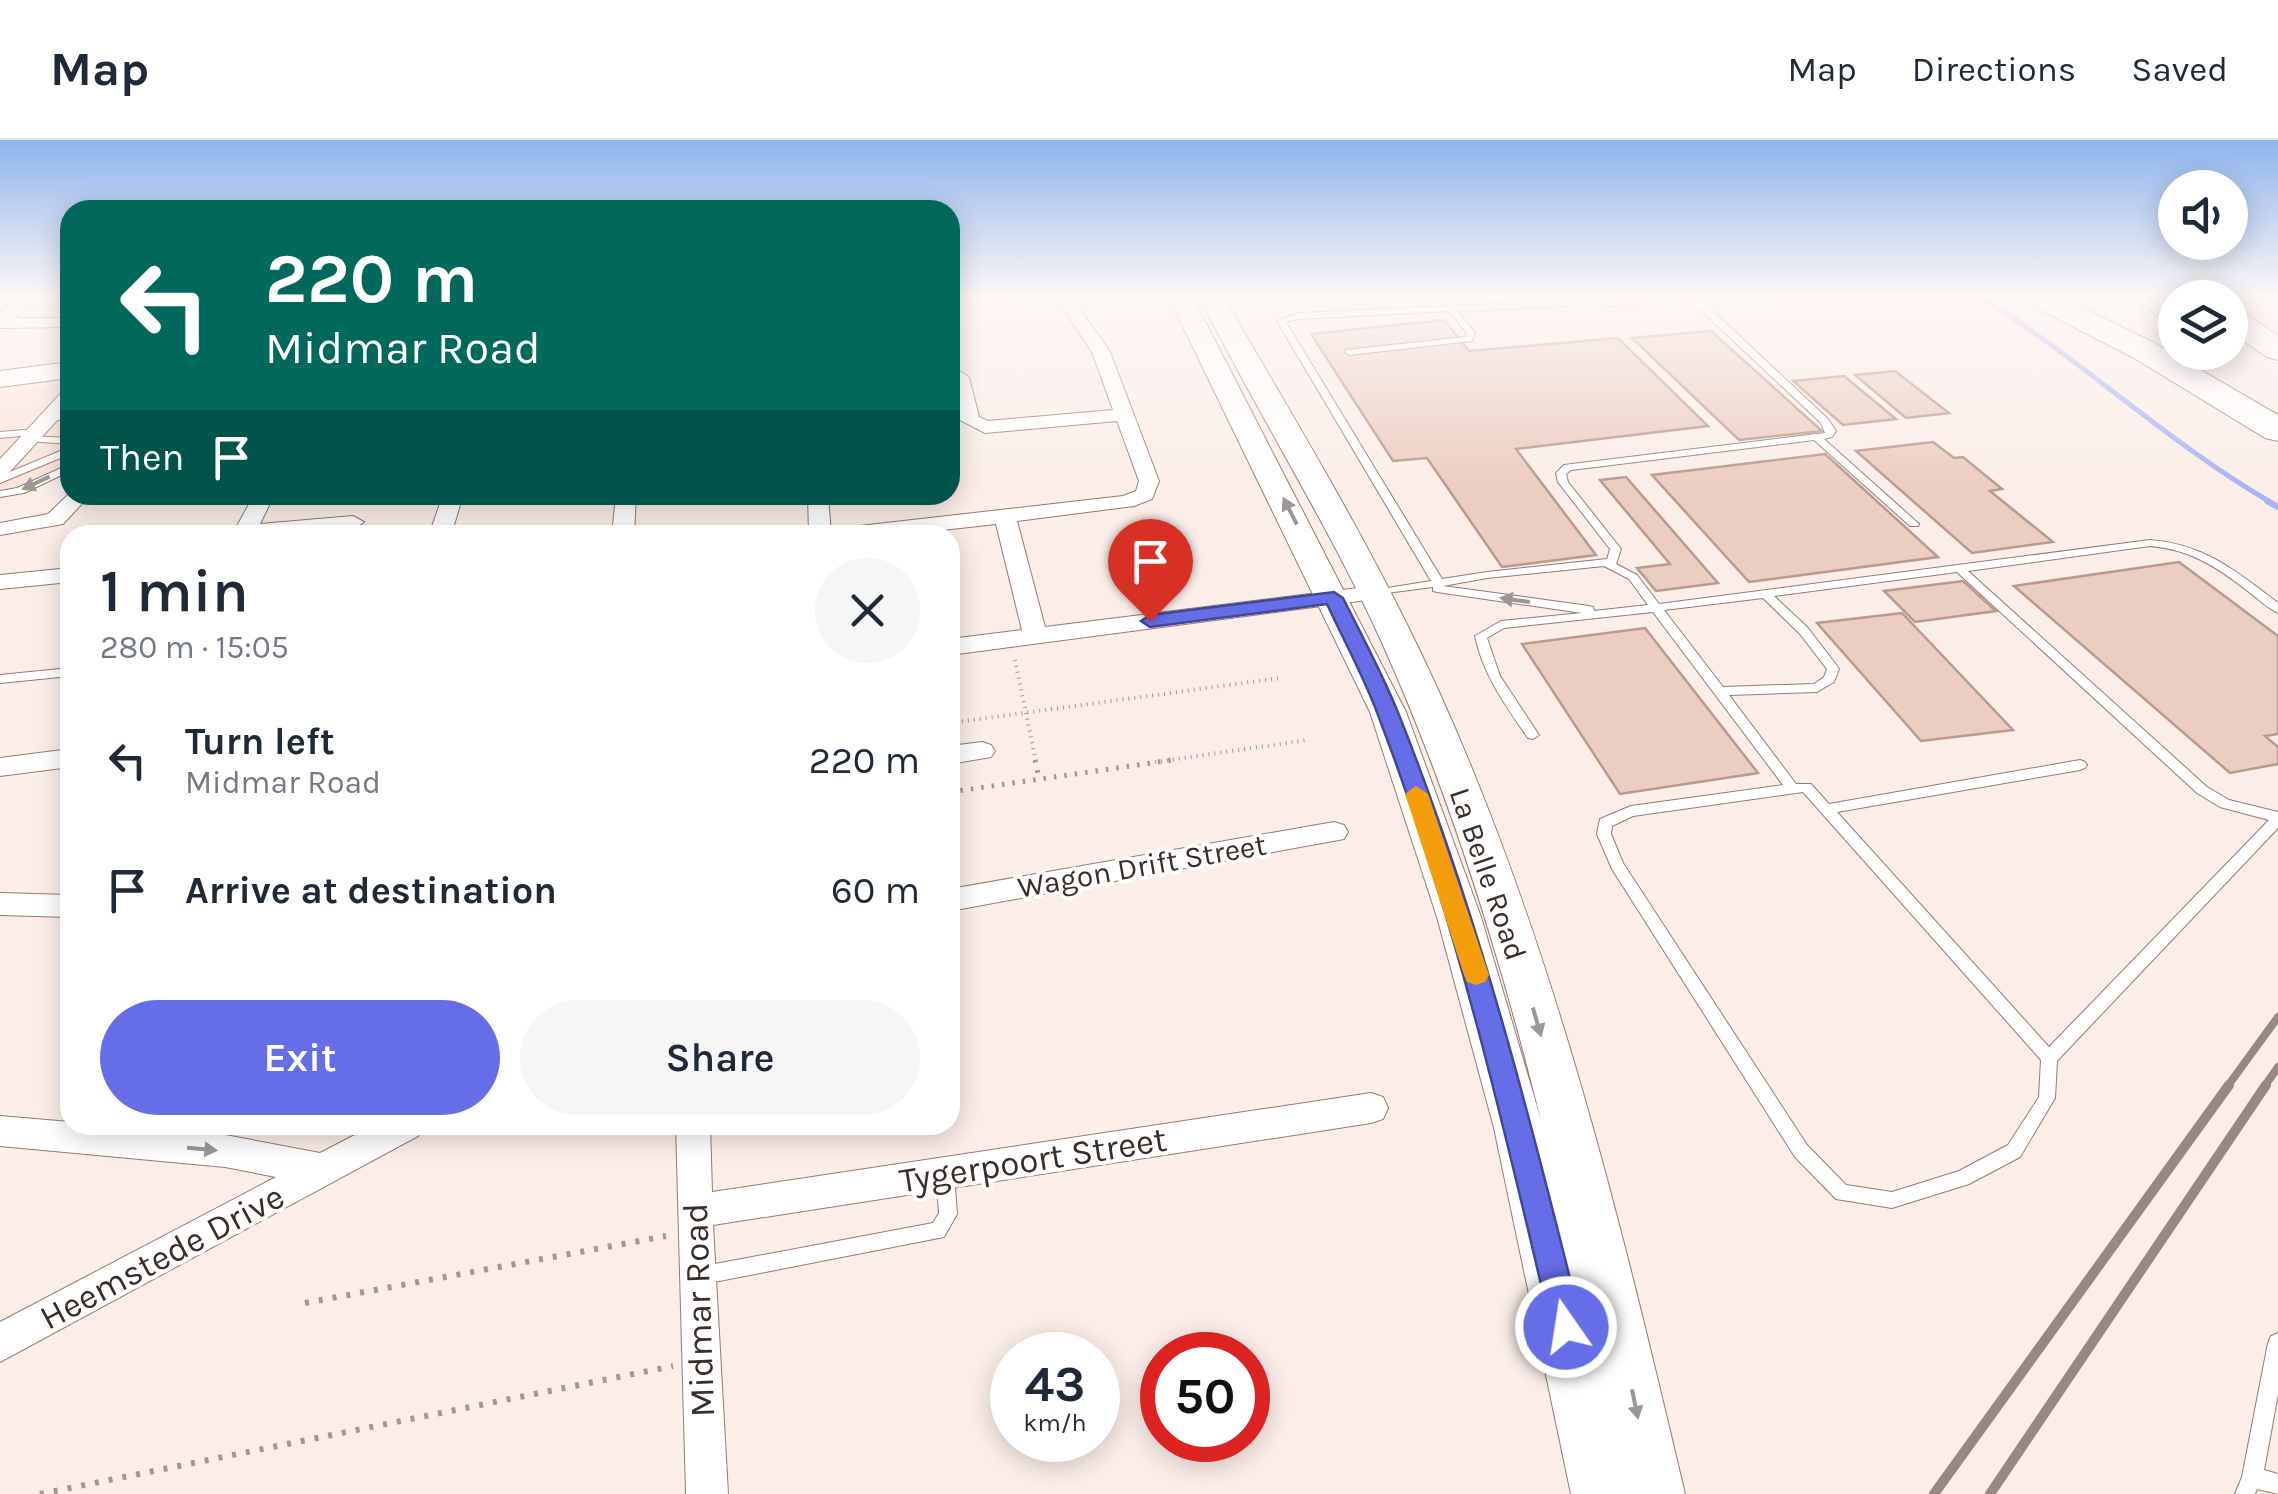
<!DOCTYPE html>
<meta charset="utf-8">
<style>
body{margin:0;font-family:Karla,sans-serif;background:#f6f6f7;color:#1f2937;height:100vh;display:flex;flex-direction:column;font-size:38px;white-space:nowrap}
*{box-sizing:border-box;margin:0}
p{font-size:32px;color:#747a83}
.icon{flex:none;width:55px;height:55px;fill:none;stroke:currentColor;stroke-width:2;stroke-linecap:round;stroke-linejoin:round}
.map{position:relative;flex:1;overflow:hidden}
.panel{position:absolute;left:60px;top:385px;width:900px;height:610px;display:flex;flex-direction:column;background:#fff;border-radius:30px;box-shadow:0 5px 25px #0003}
.panel>*{flex:none}
.guide{position:absolute;left:60px;top:60px;width:900px;height:305px;border-radius:30px;box-shadow:0 5px 25px #0003;background:#00695c;color:#fff;overflow:hidden}
.buttons{position:absolute;left:2158px;top:30px;display:grid;gap:20px}
.buttons a{display:grid;place-items:center;width:90px;height:90px;border-radius:50%;background:#fff;box-shadow:0 5px 25px #0003;font-size:50px}
.speed{position:absolute;left:990px;top:1192px;display:flex;gap:20px;font-size:50px;font-weight:700;text-align:center}
.speed>*{display:grid;place-content:center;width:130px;height:130px;border-radius:50%;background:#fff;box-shadow:0 5px 25px #0003;line-height:1}
.speed small{font-size:25px;font-weight:400}
.speed .limit{border:15px solid #d22;background:#fff;color:#111}
.pin{position:absolute;display:grid;place-items:center;width:85px;height:85px;color:#fff;margin:-102px -42px;border-radius:50% 50% 50% 0;rotate:-45deg;box-shadow:0 0 10px #0007}
.pin .icon{rotate:45deg}
.me{position:absolute;width:110px;margin:-55px;rotate:347deg;stroke-linejoin:round;filter:drop-shadow(0 0 8px #0008)}
.turn{display:flex;align-items:center;gap:35px;height:210px;padding:0 40px;font-size:45px}
.turn .icon{width:130px;height:130px;stroke-width:2.5}
.turn b{display:block;font-size:70px;line-height:85px}
.then{display:flex;align-items:center;height:95px;padding:0 40px;background:#0003;gap:20px;font-size:38px}
.round{display:grid;place-items:center;flex:none;width:105px;height:105px;border-radius:52px;background:#f6f6f7}
.head{display:flex;align-items:center;justify-content:space-between;height:170px;padding:0 40px}
h1{font-size:60px;font-weight:600;line-height:75px}
.button{display:flex;gap:20px;margin-top:auto;padding:20px 40px}
.button a{flex:1;height:115px;border-radius:60px;background:#666ee7;color:#fff;font-size:40px;font-weight:600;line-height:115px;text-align:center}
.button a+a{background:#f6f6f7;color:#1f2937}
ul{padding:0;list-style:none}
li{display:flex;align-items:center;gap:30px;height:130px;padding:0 40px}
li div{flex:1}
li b{display:block;font-size:38px}
li em{font-style:normal}
header{display:flex;align-items:center;gap:60px;box-sizing:border-box;height:140px;padding:0 50px;background:#fff;border-bottom:2px solid #e0e1e3}
header strong{font-size:48px}
nav{display:flex;gap:55px;margin-inline-start:auto;font-size:35px}
.map>svg:first-child{display:block}
</style>
<header>
<strong>Map</strong>
<nav><a>Map</a><a>Directions</a><a>Saved</a></nav>
</header>
<div class="map">
<svg width="2278" height="1354" viewBox="0 0 2278 1354">
<rect width="100%" height="100%" fill="#fbeee9"/>
<polygon fill="#fde5dc" points="70,243 70,330 0,361 0,252"/>
<g fill="none" stroke-linecap="round" stroke-linejoin="round">
<path stroke="#a8b3f6" stroke-width="5" d="M 1979,156 C 2081,219 2168,303 2272,363"/>
<polyline stroke="#a8b3f6" stroke-width="6" points="2267,361 2278,367"/>
</g>
<g fill="#eccdc1" stroke="#b89a8f" stroke-width="2.5">
<polygon points="1444,180 1469,211 1618,198 1708,286 1516,309 1596,415 1502,427 1427,318 1393,321 1311,194"/>
<polygon points="1711,191 1822,291 1739,300 1632,198"/>
<polygon points="1895,231 1949,273 1906,278 1855,235"/>
<polygon points="1844,236 1896,279 1843,285 1793,241"/>
<polygon points="1933,302 1954,318 1963,317 2002,349 1990,351 2053,402 1972,413 1856,311"/>
<polygon points="1825,314 1938,417 1749,442 1652,335"/>
<polygon points="1626,337 1718,443 1656,451 1637,428 1670,424 1600,340"/>
<polygon points="2179,422 2278,496 2278,594 2265,596 2278,607 2278,624 2230,633 2014,446"/>
<polygon points="1963,441 1996,471 1915,482 1884,451"/>
<polygon points="1902,473 2013,590 1921,601 1817,483"/>
<polygon points="1645,488 1758,633 1620,654 1522,504"/>
</g>
<g fill="none" stroke-linecap="round" stroke-linejoin="round">
<defs>
<g id="lane">
<path d="M 1668,156 L 1697,156 L 1828,279 L 1836,291 L 1832,297 L 1824,299 L 1919,384 L 1918,386 L 1910,386 L 1814,300 L 1571,330 L 1566,334 L 1568,342 L 1621,409 L 1616,424 L 1637,435 L 1659,464 L 2150,400 C 2204,404 2236,431 2278,463 L 2278,473 C 2266,467 2256,457 2245,449 C 2216,426 2188,409 2150,406 L 1968,431 L 2207,647 L 2229,660 L 2278,672 L 2278,688 L 2057,921 L 2055,958 L 2020,1017 L 1969,1044 L 1892,1068 L 1836,1059 L 1795,1017 L 1612,729 L 1597,694 L 1600,679 L 1631,666 L 1783,645 L 1653,472 L 1504,488 L 1487,498 L 1500,536 L 1539,595 L 1533,599 L 1528,598 C 1506,566 1483,535 1475,496 L 1501,481 L 1582,473 L 1437,452 L 1433,451 L 1433,447 L 1371,455 L 1371,451 L 1375,450 L 1431,441 L 1277,181 L 1299,173 L 1445,166 L 1449,163 L 1453,166 L 1568,160 L 1572,163 L 1568,166 L 1457,171 L 1475,193 L 1472,201 L 1349,215 L 1345,212 L 1346,210 L 1465,197 L 1467,193 L 1449,171 L 1299,179 L 1286,182 L 1442,439 L 1487,432 L 1607,419 L 1610,409 L 1558,342 L 1556,333 L 1564,325 L 1825,293 L 1821,283 L 1689,159 L 1604,167 L 1600,164 L 1604,161 ZM 1604,426 L 1629,439 L 1648,465 L 1594,471 L 1593,467 L 1589,466 L 1443,446 L 1487,438 ZM 1957,432 L 2197,653 L 2220,667 L 2269,680 L 2049,907 L 1837,672 L 2080,630 L 2085,628 L 2087,625 L 2085,622 L 2080,620 L 1829,664 L 1811,644 L 1796,644 L 1729,555 L 1817,552 L 1834,542 L 1839,529 L 1837,526 L 1808,488 L 1774,456 ZM 1763,458 L 1800,494 L 1827,529 L 1824,537 L 1814,544 L 1723,547 L 1664,470 ZM 1803,652 L 2041,920 L 2039,957 L 2008,1005 L 1959,1031 L 1892,1052 L 1846,1045 L 1807,1005 L 1623,723 L 1611,694 L 1612,686 L 1633,676 Z"/>
<polygon points="70,273 70,279 49,281 44,278 49,275"/>
<polygon points="36,289 39,290 39,294 0,298 0,292"/>
<polygon points="30,296 70,298 70,304 27,301 25,299"/>
<polygon points="70,307 70,314 0,343 0,336"/>
<polygon points="70,324 70,331 24,353 0,357 0,351 17,348"/>
<polygon points="70,528 70,536 0,543 0,535"/>
<polygon points="945,1026 951,1028 954,1034 957,1074 944,1097 699,1145 692,1142 690,1136 692,1130 699,1127 933,1083 939,1073 936,1034 939,1028"/>
<polygon points="2278,1193 2278,1254 2264,1330 2278,1334 2278,1354 2257,1349 2255,1354 2235,1354 2242,1337 2268,1203 2271,1196"/>
</g>
<g id="street">
<polygon points="21,156 39,156 14,178 66,178 70,179 70,187 0,188 0,172"/>
<polygon points="950,156 980,156 950,164"/>
<polygon points="1055,156 1071,156 1110,212 1159,341 1152,359 1134,366 1017,381 1045,487 1374,446 1382,448 1385,453 1382,458 950,515 950,499 1022,490 996,384 898,395 831,395 842,388 1123,356 1136,351 1139,341 1117,281 985,293 960,280 950,225 969,237 979,277 988,281 1113,270 1092,212"/>
<polygon points="70,249 70,266 7,335 0,337 0,319 63,251"/>
<polygon points="70,353 90,355 63,384 0,395 0,383 48,374"/>
<path d="M 254,355 L 274,355 L 260,384 L 353,376 L 364,382 C 346,399 230,395 200,395 L 211,388 L 237,386 Z"/>
<polygon points="443,355 463,355 451,395 429,395"/>
<polygon points="616,355 636,355 634,395 612,395"/>
<polygon points="808,355 828,355 831,395 809,395"/>
<polygon points="70,428 70,442 0,449 0,435"/>
<polygon points="982,602 991,605 995,611 991,617 950,624 950,606"/>
<polygon points="70,609 70,627 0,636 0,618"/>
<polygon points="1334,682 1344,685 1348,692 1344,699 950,771 950,749"/>
<polygon points="0,753 70,755 70,777 0,775"/>
<polygon points="1371,953 1383,957 1388,968 1383,979 1371,983 713,1085 728,1354 686,1354 676,985 710,985 712,1052"/>
<polygon points="0,976 70,982 70,985 225,995 320,1013 374,985 423,985 418,996 0,1222 0,1182 276,1037 225,1027 0,1006"/>
</g>
<g id="secondary">
<path d="M 1168,156 L 1192,156 L 1406,572 L 1481,777 L 1541,980 C 1501,819 1451,657 1383,505 C 1329,385 1257,273 1199,156 L 1223,156 C 1299,287 1378,416 1440,554 C 1555,809 1621,1083 1685,1354 L 1571,1354 L 1494,988 L 1437,777 L 1370,572 Z"/>
<polygon points="70,222 70,238 0,247 0,231"/>
</g>
<g id="highway">
<polygon points="2021,156 2059,156 2156,204 2278,275 2278,301 2265,298 2134,218 2025,162"/>
<polygon points="2131,156 2167,156 2175,160 2175,182 2164,180"/>
<polygon points="2230,169 2241,171 2278,196 2278,220 2267,217 2230,192"/>
</g>
</defs>
<use href="#lane" stroke="#967a6f" stroke-width="2"/>
<use href="#street" stroke="#967a6f" stroke-width="2"/>
<use href="#secondary" stroke="#967a6f" stroke-width="2"/>
<use href="#highway" stroke="#967a6f" stroke-width="2"/>
<g stroke="#a39792" stroke-width="4" stroke-dasharray="1 5" stroke-linecap="butt">
<polyline points="1015,520 1036,622"/>
<polyline points="950,583 1280,538"/>
<polyline points="1155,622 1308,600"/>
</g>
<g stroke="#a39792" stroke-width="5" stroke-dasharray="2.5 8" stroke-linecap="butt">
<polyline points="1035,620 1039,639"/>
<polyline points="950,652 1172,620"/>
</g>
<g stroke="#a39792" stroke-width="6" stroke-dasharray="4 10" stroke-linecap="butt">
<polyline points="305,1163 666,1096"/>
<polyline points="40,1354 673,1226"/>
</g>
<use href="#lane" fill="#fff" fill-rule="evenodd"/>
<use href="#street" fill="#fff" fill-rule="evenodd"/>
<use href="#secondary" fill="#fff" fill-rule="evenodd"/>
<use href="#highway" fill="#fff" fill-rule="evenodd"/>
<g stroke="#958984" stroke-width="8">
<polyline points="2227,947 2278,877"/>
<polyline points="2264,947 2278,927"/>
</g>
<g stroke="#958984" stroke-width="10">
<polyline points="1934,1354 2229,945"/>
<polyline points="1990,1354 2266,945"/>
</g>
</g>
<defs><path id="oneway-solid" d="M-6-.8H1V-3.2L6.5 0L1 3.2V.8H-6Z" transform="scale(2.5)"/></defs>
<g fill="#9c9694">
<use href="#oneway-solid" transform="translate(36 343) rotate(155)"/>
<use href="#oneway-solid" transform="translate(1290 371) rotate(-117)"/>
<use href="#oneway-solid" transform="translate(1515 460) rotate(-172)"/>
<use href="#oneway-solid" transform="translate(1537 882) rotate(74)"/>
<use href="#oneway-solid" transform="translate(202 1009) rotate(5)"/>
<use href="#oneway-solid" transform="translate(1635 1264) rotate(78)"/>
</g>
<linearGradient id="sky" x2="0" y2="1"><stop stop-color="#8eb4ee"/><stop offset="0.45" stop-color="#fdf7f5"/><stop offset="1" stop-color="#fdf7f5" stop-opacity="0"/></linearGradient>
<rect width="2278" height="345" fill="url(#sky)"/>
<path fill="#666ee7" stroke="#424896" stroke-width="2.5" d="M 1334,452 L 1343,458 C 1362,496 1383,535 1399,575 C 1478,773 1531,980 1582,1187 L 1577,1198 L 1566,1203 L 1555,1198 L 1551,1187 C 1503,981 1454,773 1378,575 C 1364,537 1344,501 1327,464 L 1150,487 L 1141,481 L 1150,475 Z"/>
<polygon fill="#f59e0b" points="1416,646 1428,654 1489,835 1485,842 1476,845 1467,842 1464,835 1405,654"/>
<g text-anchor="middle" dominant-baseline="central" stroke-width="8" stroke-linejoin="round" paint-order="stroke">
<g font-size="30" fill="#382d28" stroke="#fff">
<text transform="translate(1142 726) rotate(-10)">Wagon Drift Street</text>
<text transform="translate(1488 734) rotate(71)">La Belle Road</text>
</g>
<g font-size="35" fill="#382d28" stroke="#fff">
<text transform="translate(1033 1020) rotate(-9)">Tygerpoort Street</text>
<text transform="translate(162 1117) rotate(-28)">Heemstede Drive</text>
<text transform="translate(699 1170) rotate(-92)">Midmar Road</text>
</g>
</g>
</svg>
<div class="buttons">
<a><svg class="icon" aria-label="sound" viewBox="0 0 24 24"><path d="M4 9h4l5-4v14l-5-4H4zM17 9q2 3 0 6"/></svg></a>
<a><svg class="icon" aria-label="layers" viewBox="0 0 24 24"><path d="M12 4l9 5-9 5-9-5zM3 14l9 5 9-5"/></svg></a>
</div>
<div class="speed"><div>43<small>km/h</small></div><div class="limit">50</div></div>
<div class="pin" style="left:1150px;top:481px;background:#d93025"><svg class="icon" aria-label="arrive" viewBox="0 0 24 24"><path d="M6 21V4h12l-3 4 3 4H6"/></svg></div>
<svg class="me" style="left:1566px;top:1187px" viewBox="-20 -20 40 40"><circle r="17" fill="#666ee7" stroke="#fff" stroke-width="3"/><path d="M0-11L8 9 0 5-8 9z" fill="#fff"/></svg>
<div class="guide">
<div class="turn"><svg class="icon" aria-label="left" viewBox="0 0 24 24"><path d="M17 20v-9H6M10 6l-5 5 5 5"/></svg><div><b>220 m</b>Midmar Road</div></div>
<div class="then">Then<svg class="icon" aria-label="arrive" viewBox="0 0 24 24"><path d="M6 21V4h12l-3 4 3 4H6"/></svg></div>
</div>
<section class="panel">
<div class="head"><div><h1>1 min</h1><p>280 m · 15:05</p></div><a class="round"><svg class="icon" aria-label="close" viewBox="0 0 24 24"><path d="M6 6l12 12M18 6L6 18"/></svg></a></div>
<ul>
<li><svg class="icon" aria-label="left" viewBox="0 0 24 24"><path d="M17 20v-9H6M10 6l-5 5 5 5"/></svg><div><b>Turn left</b><p>Midmar Road</p></div><em>220 m</em></li>
<li><svg class="icon" aria-label="arrive" viewBox="0 0 24 24"><path d="M6 21V4h12l-3 4 3 4H6"/></svg><div><b>Arrive at destination</b></div><em>60 m</em></li>
</ul>
<div class="button"><a>Exit</a><a>Share</a></div>
</section>
</div>
